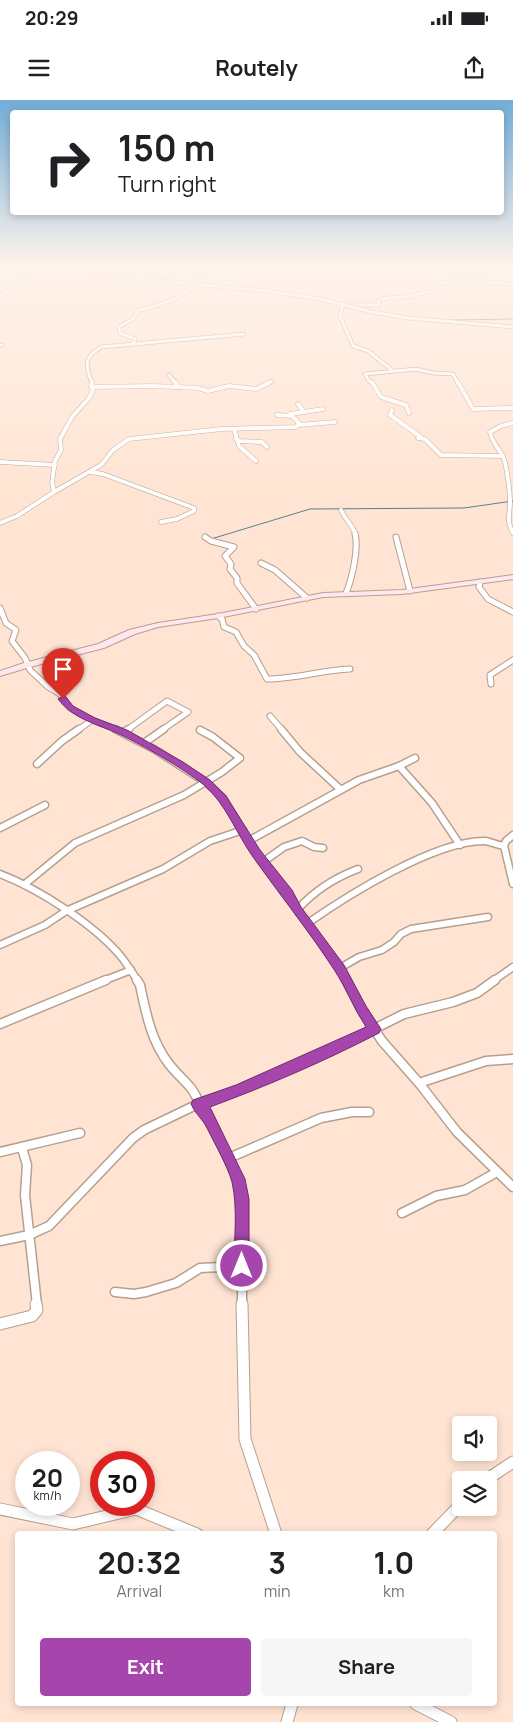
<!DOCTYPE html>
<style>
body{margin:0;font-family:Manrope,sans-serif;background:#f6f6f6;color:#202124;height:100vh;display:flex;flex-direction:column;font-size:19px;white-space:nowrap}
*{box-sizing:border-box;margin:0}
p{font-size:16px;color:#757577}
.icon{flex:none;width:28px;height:28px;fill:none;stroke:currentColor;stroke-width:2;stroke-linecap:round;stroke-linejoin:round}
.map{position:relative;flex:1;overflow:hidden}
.details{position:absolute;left:15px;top:1431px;width:482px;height:175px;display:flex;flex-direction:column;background:#fff;border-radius:5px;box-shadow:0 2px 8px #0003}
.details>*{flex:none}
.guide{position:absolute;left:10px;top:10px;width:494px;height:105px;border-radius:5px;box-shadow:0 2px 8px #0003;background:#fff;color:#202124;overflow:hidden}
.tools{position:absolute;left:452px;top:1316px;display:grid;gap:10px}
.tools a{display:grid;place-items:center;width:45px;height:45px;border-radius:5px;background:#fff;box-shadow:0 2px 8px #0003;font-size:25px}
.speed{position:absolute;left:15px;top:1351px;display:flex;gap:10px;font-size:25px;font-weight:700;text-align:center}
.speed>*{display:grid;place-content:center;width:65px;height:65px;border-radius:50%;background:#fff;box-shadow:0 2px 8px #0003;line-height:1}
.speed small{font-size:12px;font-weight:400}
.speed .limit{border:8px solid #d22;background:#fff;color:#111}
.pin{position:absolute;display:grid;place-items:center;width:42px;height:42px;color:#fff;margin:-51px -21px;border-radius:50% 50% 50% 0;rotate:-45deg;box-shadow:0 0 5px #0007}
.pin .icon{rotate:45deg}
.me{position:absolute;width:55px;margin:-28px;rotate:0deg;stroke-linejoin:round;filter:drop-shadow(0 0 4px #0008)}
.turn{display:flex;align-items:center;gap:18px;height:105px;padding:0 25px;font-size:22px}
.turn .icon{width:65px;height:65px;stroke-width:2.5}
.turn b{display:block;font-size:35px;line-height:42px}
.eta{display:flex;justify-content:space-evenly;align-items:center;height:85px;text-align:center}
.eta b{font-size:30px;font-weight:700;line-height:35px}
.cta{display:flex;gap:10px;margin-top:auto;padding:10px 25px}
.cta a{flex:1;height:58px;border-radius:5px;background:#a645ac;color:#fff;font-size:20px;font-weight:700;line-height:58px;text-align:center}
.cta a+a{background:#f6f6f6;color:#202124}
.status{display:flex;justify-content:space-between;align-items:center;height:35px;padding:0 25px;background:#fff;direction:ltr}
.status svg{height:14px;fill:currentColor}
header{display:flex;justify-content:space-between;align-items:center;height:65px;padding:0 25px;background:#fff;font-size:22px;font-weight:700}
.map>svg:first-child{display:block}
</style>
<div class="status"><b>20:29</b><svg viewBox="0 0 49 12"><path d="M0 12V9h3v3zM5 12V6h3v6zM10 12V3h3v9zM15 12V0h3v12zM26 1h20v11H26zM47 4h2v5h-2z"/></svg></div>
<header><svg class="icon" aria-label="menu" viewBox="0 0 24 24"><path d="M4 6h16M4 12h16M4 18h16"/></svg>Routely<svg class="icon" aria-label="share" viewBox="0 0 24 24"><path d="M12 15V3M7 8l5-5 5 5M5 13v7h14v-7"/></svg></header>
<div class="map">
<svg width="513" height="1622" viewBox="0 0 513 1622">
<rect width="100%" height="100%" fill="#ffe4d3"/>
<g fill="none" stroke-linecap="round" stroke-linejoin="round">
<g stroke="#568091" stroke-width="1">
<polyline points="451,220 513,219"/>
<polyline points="211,439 310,409 464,408 513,401"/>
</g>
<defs>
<g id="street-far5">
<polyline points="5,165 71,167 140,179 266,191 320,199 372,212 408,218 513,227"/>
<polyline points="0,197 37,168"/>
<polyline points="343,204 340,216 353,246 368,251 392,270"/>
<path d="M 358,205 L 379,205 L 378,201 C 387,196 395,198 405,197 C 414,196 424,192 433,191 L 438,183 L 463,180 L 513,184"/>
<path d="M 133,244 L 135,239 L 120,233 L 119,227 L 133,219 L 139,210 C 158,206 193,196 199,175 L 211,168 L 210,165"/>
<polyline points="0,245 2,245"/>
<polyline points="169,275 176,284"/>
<path d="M 92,284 C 86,265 82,259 101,247 L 244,234"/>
<polyline points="267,284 272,281"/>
<polyline points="373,284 369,281 365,274 416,269 433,273 453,274 458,284"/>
</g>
<g id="street-far4">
<polyline points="175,282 179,287"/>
<polyline points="372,282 381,297 406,305 409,313"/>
<polyline points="458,282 473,309 513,308"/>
<polyline points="91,287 153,286 198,288 208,291 229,286 257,289 270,282"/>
<polyline points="392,310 390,315 421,337"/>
<polyline points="304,312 323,309"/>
<polyline points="277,315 292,316"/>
<path d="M 513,323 L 501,326 L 490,332 C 492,345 504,351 506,367 C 508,378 510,391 510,402 C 510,416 506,420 513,433"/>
<polyline points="298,325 335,322"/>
<polyline points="234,329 239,346 256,361"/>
<polyline points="418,338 425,339 441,355 503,356"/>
<polyline points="236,339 240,341 262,342 267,347"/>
<polyline points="0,362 55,365"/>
<polyline points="91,372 103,374 194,408 194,411 177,419 161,422"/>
<polyline points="54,392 101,365 113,350 129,339 222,329 296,327 299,323 290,314 304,312 298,304"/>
<path d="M 341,410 C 345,419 353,426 356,435"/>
<polyline points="0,423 17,416 54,392 52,382 55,361 61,350 60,339 72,317 89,298 93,290 91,287 92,282"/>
</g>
<g id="street-far3">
<polyline points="205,437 211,441 234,447 225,456 231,464 230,469 237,478 237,483 256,509"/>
<polyline points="396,437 410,491"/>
<polyline points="261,463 275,470 307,498"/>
<polyline points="480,482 479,487 488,499 513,512"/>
<path d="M 346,493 C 352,479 359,448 355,434"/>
<polyline points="0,508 6,523 16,530 12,541 25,558 30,570 47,586 60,594 70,608 92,620 118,630"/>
<path d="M 218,516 L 222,519 L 224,527 L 236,532 L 244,546 L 254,555 L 267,579 C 295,579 322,570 350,569"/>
<polyline points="491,584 490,575 513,560"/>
<polyline points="270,616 282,630"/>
<polyline points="78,630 92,620"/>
<polyline points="127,630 167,601 188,612 162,630"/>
</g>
<g id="street-far2">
<polyline points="115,629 154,649 207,683 223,698 256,753 288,793 297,810 340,868 347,881"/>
<polyline points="281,629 300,652 340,689"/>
<polyline points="123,632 129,629"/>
<polyline points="144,643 164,629"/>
<polyline points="415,658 399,666 432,703 460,745"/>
<polyline points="37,664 62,641 79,629"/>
<polyline points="0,728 45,705"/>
<polyline points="513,735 506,741 504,746 513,784"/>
<polyline points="250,740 359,680 399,666"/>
<polyline points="263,762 284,747 302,741 314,747 323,748"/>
<path d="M 0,774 C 39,789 97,826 123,859 C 128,866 133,874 138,881"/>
<polyline points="25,784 75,743 184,695 222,672 240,658 213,637 200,630"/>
<path d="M 297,810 C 314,791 334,778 358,769"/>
<path d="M 308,823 C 348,795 436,740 485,741 C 491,742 498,745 504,746"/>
<polyline points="0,845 45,825 66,811 163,769 210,741 243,730"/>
<polyline points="340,868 359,857 382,850 394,842 401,834 411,829 488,817"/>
<polyline points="103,881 131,870"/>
<polyline points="493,881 513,867"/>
</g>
<g id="street-far1">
<path d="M 137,880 L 140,885 C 146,913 151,941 169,964 C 175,972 183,979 190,987 C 197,995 198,1004 206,1013 L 238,1079 L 242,1099 L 242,1205"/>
<polyline points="346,880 361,909 382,941 419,983 457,1032 513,1087"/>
<polyline points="0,924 106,880"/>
<polyline points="419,983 486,961 513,959"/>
<polyline points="22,1048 27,1065 25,1095 37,1205"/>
<polyline points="0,1052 80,1033"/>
<polyline points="229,1058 321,1018 352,1012 369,1012"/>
<polyline points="402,1113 436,1096 465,1090 497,1072"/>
<polyline points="0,1141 29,1135 49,1126 133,1038 144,1030 198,1004 239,990 348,942 404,914 453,902 477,893 495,880"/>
<polyline points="115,1192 134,1194 146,1192 176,1183 200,1168 242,1166"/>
</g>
<g id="street">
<polyline points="242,1204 245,1339 276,1434"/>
<polyline points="0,1224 32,1216 37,1210 36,1204"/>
<polyline points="486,1380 513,1362"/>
<polyline points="0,1409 73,1424 136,1409 197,1434"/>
<polyline points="432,1434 461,1404"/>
<polyline points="416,1604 451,1622"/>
<polyline points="287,1622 292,1604"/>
</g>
<polygon id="secondary" points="513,475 513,479 402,494 323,497 218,518 158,527 135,534 104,548 30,567 0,576 0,571 24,563 98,544 129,530 158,523 218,514 323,493 402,490"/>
</defs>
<use href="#street-far5" stroke="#b79f8e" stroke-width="4.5"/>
<use href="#street-far4" stroke="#b79f8e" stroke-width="5"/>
<use href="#street-far3" stroke="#b79f8e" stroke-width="7"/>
<use href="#street-far2" stroke="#b79f8e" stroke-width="9"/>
<use href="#street-far1" stroke="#b79f8e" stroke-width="11"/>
<use href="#street" stroke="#b79f8e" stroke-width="13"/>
<use href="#secondary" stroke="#b79f8e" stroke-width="2"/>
<use href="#street-far5" stroke="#fff" stroke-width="3"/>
<use href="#street-far4" stroke="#fff" stroke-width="4"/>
<use href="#street-far3" stroke="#fff" stroke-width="5"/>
<use href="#street-far2" stroke="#fff" stroke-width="6"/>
<use href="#street-far1" stroke="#fff" stroke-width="8"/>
<use href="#street" stroke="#fff" stroke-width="11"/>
<use href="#secondary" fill="#ffe8ed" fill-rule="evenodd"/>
</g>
<linearGradient id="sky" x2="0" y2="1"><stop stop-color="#72add7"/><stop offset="0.42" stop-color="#fff3eb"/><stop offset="1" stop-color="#fff3eb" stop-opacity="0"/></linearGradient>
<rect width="513" height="393" fill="url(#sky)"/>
<path fill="#a645ac" stroke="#6c2d70" d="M 63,596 L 66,597 L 73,606 L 95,618 L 127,630 L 183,662 L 210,680 L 226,696 L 260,750 L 292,790 L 301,807 L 344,865 L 366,906 L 381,929 L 379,933 C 325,961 267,986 210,1007 L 245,1079 L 249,1099 L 249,1166 L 247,1172 L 242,1174 L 236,1172 L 234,1166 C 234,1139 238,1109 232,1082 C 227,1065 216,1046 208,1030 C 204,1020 195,1014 191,1004 L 193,1000 L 236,985 L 366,927 C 354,909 347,889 335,871 C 309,831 280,795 253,757 C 236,733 226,704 204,685 C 184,669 143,645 119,634 C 97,624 73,619 58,599 Z"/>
</svg>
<div class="tools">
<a><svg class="icon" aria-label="sound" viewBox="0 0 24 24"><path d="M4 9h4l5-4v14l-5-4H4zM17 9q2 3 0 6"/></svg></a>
<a><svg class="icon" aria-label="layers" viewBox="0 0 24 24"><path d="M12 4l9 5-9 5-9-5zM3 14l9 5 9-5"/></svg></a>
</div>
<div class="speed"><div>20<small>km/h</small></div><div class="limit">30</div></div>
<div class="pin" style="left:63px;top:599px;background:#d93025"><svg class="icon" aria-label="arrive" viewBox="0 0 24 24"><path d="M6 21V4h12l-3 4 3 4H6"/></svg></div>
<svg class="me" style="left:242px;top:1166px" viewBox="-20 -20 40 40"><circle r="17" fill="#a645ac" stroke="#fff" stroke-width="3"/><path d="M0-11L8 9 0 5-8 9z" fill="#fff"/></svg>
<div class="guide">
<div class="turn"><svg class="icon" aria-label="right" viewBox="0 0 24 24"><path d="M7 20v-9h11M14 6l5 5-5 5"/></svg><div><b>150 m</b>Turn right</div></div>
</div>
<section class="details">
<div class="eta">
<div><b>20:32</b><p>Arrival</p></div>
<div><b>3</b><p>min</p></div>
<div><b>1.0</b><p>km</p></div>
</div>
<div class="cta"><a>Exit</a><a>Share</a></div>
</section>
</div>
